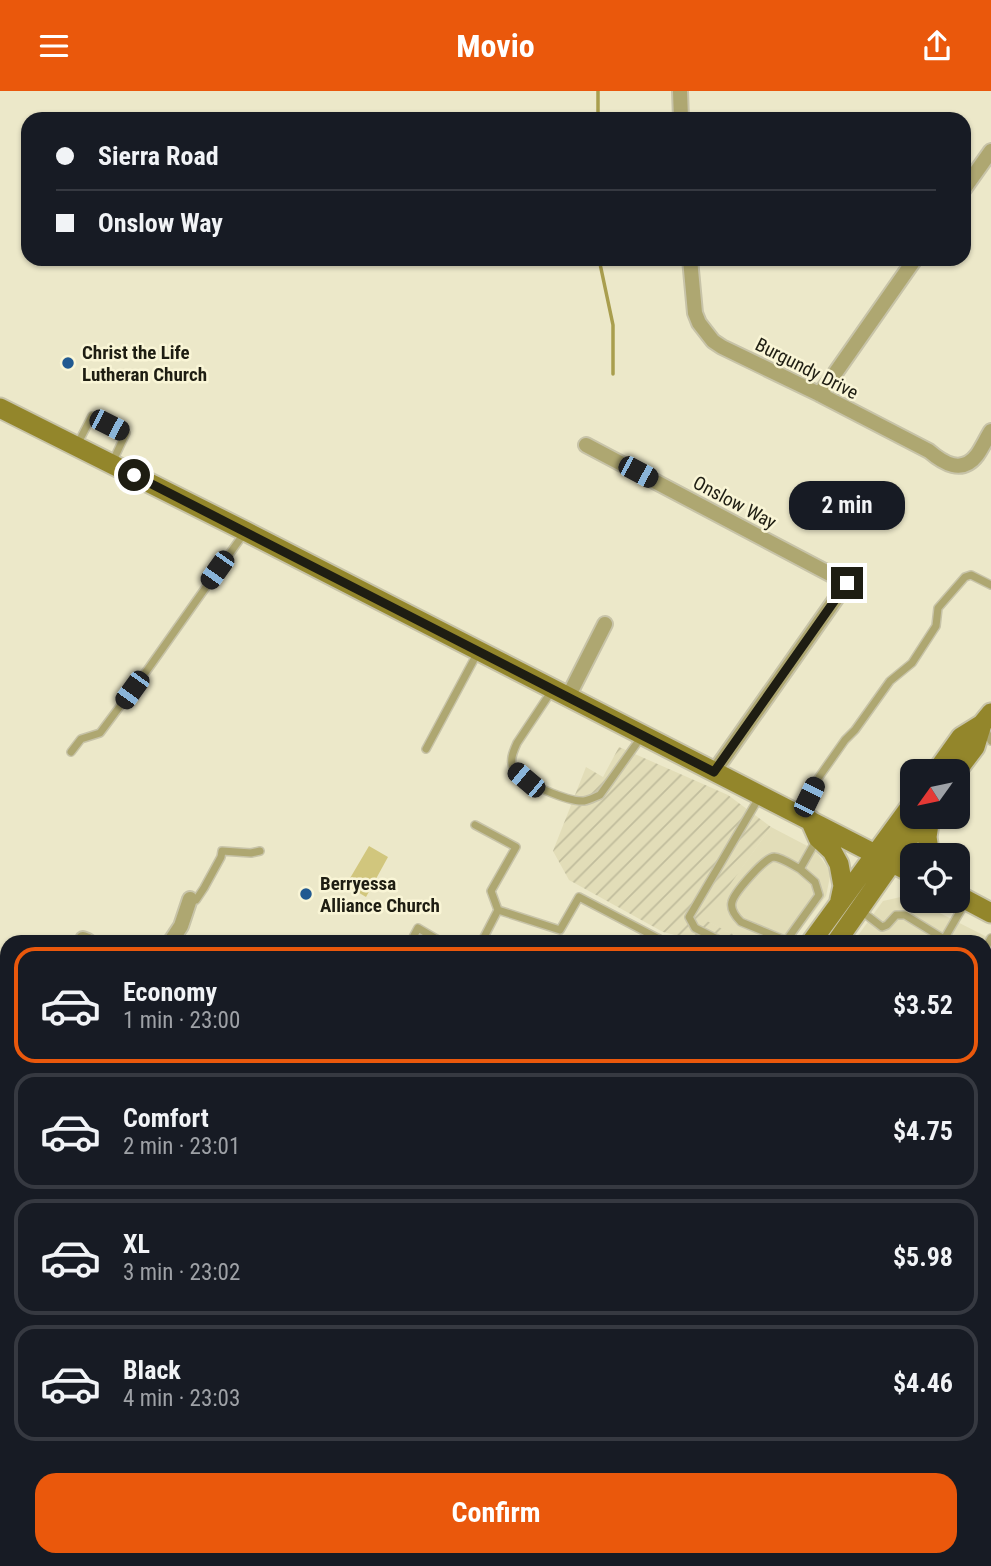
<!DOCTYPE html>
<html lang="en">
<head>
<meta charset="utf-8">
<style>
	body { margin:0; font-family:"Roboto Condensed",sans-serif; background:#242831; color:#f1f3f6; height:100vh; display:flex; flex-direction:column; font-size:26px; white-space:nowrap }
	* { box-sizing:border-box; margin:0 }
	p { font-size:23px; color:#9ea1a6 }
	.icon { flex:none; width:38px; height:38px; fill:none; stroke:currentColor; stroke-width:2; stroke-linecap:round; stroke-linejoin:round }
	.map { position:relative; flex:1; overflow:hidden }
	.details { position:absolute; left:0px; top:844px; width:992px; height:632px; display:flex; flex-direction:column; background:#171b24; border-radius:21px 21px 0 0; box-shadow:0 2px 5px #0004 }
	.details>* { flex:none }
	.hud { position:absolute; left:21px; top:21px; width:950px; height:154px; border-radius:21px; box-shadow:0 2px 5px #0004; display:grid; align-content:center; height:154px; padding:0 35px; background:#171b24 }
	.needle { width:46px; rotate:237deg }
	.fabs { position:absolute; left:900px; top:668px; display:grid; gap:14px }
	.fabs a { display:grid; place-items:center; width:70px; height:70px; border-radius:14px; background:#171b24; box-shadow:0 2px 5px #0004; font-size:35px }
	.end { position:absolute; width:32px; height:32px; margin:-16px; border:9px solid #1e1d12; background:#fff; box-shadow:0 0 0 4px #fff }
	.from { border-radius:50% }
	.bubble { position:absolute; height:49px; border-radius:21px; background:#171b24; box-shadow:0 2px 5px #0004; font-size:23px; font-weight:700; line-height:49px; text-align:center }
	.car { position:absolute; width:21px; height:42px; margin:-21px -10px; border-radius:9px; box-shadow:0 0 5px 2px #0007; background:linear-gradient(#222 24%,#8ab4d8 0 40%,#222 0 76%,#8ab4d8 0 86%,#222 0) }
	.hud b { display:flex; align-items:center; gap:24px; height:66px; font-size:26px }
	.hud b+b { border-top:2px solid #363941 }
	.hud i { width:18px; height:18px; background:#f1f3f6 }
	ul { padding:12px 0 0; list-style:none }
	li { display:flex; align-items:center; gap:21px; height:116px; margin:0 14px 10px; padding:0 21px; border:4px solid #363941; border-radius:21px }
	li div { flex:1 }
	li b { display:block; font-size:26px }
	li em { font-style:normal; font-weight:700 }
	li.active { border-color:#ea580c }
	li>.icon { width:63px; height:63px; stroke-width:1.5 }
	.action { display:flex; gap:14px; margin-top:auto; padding:14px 35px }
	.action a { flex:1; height:80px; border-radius:21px; background:#ea580c; color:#fff; font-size:28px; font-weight:700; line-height:80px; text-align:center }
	header { display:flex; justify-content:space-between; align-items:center; height:91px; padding:0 35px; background:#ea580c; color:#fff; font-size:32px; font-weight:700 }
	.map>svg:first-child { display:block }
</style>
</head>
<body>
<header><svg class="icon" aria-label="menu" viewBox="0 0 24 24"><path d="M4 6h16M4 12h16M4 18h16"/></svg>Movio<svg class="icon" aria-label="share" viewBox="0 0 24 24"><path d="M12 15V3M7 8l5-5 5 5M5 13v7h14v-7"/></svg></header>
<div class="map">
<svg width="991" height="1475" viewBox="0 0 991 1475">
	<defs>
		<pattern id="industrial-furrows" width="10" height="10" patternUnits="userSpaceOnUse" patternTransform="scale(1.75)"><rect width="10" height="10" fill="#e2ddb8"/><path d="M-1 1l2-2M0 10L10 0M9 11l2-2" fill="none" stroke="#c1bd9d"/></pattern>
	</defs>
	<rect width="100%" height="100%" fill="#ece8c9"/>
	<!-- built -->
	<path fill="#e2ddb8" d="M 771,736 L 815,759 L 831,781 L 826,805 L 792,850 L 746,850 L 704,829 Z
		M 905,805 L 912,808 L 912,810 L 916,810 L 991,848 L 991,1153 L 985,1158 L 985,850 L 854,850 L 883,810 Z
		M 985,1227 L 991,1231 L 991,1475 L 411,1475 L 416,1468 L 985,1468 Z"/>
	<!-- industrial -->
	<path fill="url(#industrial-furrows)" d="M 619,656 L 728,704 L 771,736 L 705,829 L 746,850 L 699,850 L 663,841 L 569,789 L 553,760 L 586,676 L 603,686 Z"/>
	<!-- green -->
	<path fill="#d1c67d" d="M 369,755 L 388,766 L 366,806 L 346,794 Z
		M 985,1267 L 991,1270 L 991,1394 L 985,1391 Z"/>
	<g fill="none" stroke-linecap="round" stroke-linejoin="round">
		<!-- stream -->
		<path stroke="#a99e4e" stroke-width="3.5" d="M 598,0 L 598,28
			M 599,168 L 613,234 L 613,283"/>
		<!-- lane casing -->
		<g stroke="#c7c3a8" stroke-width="10">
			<path id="lane" d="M 77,354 L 92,325 L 126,342 L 112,372
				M 551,601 L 517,652 C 513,661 509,670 514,679 C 522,692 569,711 584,710 C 590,709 595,706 600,704 L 642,645
				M 984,636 L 991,650
				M 426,658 L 478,561
				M 71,661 L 81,648 L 100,642 L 148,578 L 245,441
				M 801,723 L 819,686 L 845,649 L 855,639 L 890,590 L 912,572 L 936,535 L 938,517 L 965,486 L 971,484 L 991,494
				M 475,734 L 516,756 L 491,800 L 498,819
				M 191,808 L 196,809 L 204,797 L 221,766 L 222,760 L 251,762 L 260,760
				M 498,819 L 560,839 L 579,806 L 663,850
				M 860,819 L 882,836 L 887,834 L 896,824 L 905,824 L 944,848
				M 411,850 L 418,837 L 440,850
				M 482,850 L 498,819
				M 721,850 L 695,837 L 689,826 L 760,705
				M 786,850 L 819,804 L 815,791 L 800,778
				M 787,850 L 741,831 C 736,826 730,818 732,811 C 734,802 765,766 774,766 C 783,767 792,774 800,778 L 817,748
				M 943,850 L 965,812
				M 985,858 L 991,847
				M 985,966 L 991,969"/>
		</g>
		<!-- street casing -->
		<g stroke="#c7c3a8" stroke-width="18">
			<path id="street" d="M 680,0 L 681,28
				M 964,98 L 991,60
				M 690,168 L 695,222 L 699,232 L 713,250 L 722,256 L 819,303 L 929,360 C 943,372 962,384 977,364 C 982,357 986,348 991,340
				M 819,303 L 829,291 L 915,168
				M 586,354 L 847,492 L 714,681
				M 568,606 L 605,533
				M 83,848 L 88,850
				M 171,850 L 181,835 L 190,808
				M 0,961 L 7,967
				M 0,1123 L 7,1123
				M 0,1279 L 7,1282
				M 184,1475 L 189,1468"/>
		</g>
		<!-- secondary casing -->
		<g stroke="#c7c3a8" stroke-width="23">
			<path id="secondary" d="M 0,317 L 245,440 L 912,782
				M 936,681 L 961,646 L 982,633 L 991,622
				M 956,681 L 975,656 L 982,633
				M 810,729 L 818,747 L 832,760 L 839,773 L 843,795 L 840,809
				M 930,765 L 927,746 L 930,726
				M 957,804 L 991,822
				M 812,850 L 912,713
				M 837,850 L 924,726
				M 383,1475 L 388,1468"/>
		</g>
		<!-- lane -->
		<use href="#lane" stroke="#aea771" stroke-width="7"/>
		<!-- street -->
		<use href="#street" stroke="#aea771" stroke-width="14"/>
		<!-- secondary -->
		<use href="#secondary" stroke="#93862b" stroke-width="19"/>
	</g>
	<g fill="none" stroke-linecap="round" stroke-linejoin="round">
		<!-- route -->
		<path stroke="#1e1d12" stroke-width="9" d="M 134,384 L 714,681 L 847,492"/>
	</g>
	<!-- markers -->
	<g fill="#215991" stroke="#f9f5d6" stroke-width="2.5">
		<circle cx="68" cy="272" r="7"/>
		<circle cx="306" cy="803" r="7"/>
	</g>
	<g text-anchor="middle" stroke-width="5" stroke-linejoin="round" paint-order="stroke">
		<!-- poi labels -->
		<g font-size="19" font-weight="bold" fill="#1e1d12" stroke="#f9f5d6" text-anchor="start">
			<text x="82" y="268">Christ the Life<tspan x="82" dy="22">Lutheran Church</tspan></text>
			<text x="320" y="799">Berryessa<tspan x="320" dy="22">Alliance Church</tspan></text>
		</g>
		<!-- street labels -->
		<g font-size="19" fill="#1e1d12" stroke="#f9f5d6">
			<text transform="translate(807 277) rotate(27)" y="7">Burgundy Drive</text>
			<text transform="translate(735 411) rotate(28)" y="7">Onslow Way</text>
		</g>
	</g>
</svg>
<div class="fabs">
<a><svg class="needle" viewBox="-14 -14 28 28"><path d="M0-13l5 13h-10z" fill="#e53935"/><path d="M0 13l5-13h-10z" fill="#9ea1a6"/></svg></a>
<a><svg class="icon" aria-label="locate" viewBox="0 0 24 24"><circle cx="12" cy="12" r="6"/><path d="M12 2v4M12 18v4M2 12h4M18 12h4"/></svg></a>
</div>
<i class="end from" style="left:134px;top:384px"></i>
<i class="end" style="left:847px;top:492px"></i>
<div class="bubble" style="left:789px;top:390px;width:116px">2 min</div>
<i class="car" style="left:109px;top:334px;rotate:117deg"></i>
<i class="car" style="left:638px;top:381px;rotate:118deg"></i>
<i class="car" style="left:217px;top:479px;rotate:215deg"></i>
<i class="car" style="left:132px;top:599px;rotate:216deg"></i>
<i class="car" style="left:526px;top:689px;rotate:310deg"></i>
<i class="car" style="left:809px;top:706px;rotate:26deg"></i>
<div class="hud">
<b><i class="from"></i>Sierra Road</b>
<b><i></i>Onslow Way</b>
</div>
<section class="details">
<ul>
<li class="active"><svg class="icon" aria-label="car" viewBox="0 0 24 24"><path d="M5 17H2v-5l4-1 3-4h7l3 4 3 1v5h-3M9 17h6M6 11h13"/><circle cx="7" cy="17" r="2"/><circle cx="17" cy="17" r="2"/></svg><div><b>Economy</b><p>1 min · 23:00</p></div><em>$3.52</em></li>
<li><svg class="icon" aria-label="car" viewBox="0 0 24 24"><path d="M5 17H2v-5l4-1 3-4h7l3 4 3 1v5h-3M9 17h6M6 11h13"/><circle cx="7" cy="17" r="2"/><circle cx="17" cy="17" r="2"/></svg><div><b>Comfort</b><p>2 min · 23:01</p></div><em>$4.75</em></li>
<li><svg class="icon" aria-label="car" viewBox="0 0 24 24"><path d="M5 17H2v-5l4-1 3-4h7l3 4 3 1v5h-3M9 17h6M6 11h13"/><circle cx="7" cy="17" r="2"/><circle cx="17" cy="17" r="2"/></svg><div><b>XL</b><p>3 min · 23:02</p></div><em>$5.98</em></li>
<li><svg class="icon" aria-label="car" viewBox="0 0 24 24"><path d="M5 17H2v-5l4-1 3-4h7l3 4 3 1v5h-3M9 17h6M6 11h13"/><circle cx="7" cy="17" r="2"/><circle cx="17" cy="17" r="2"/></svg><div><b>Black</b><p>4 min · 23:03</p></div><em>$4.46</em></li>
</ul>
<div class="action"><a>Confirm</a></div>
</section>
</div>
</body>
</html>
